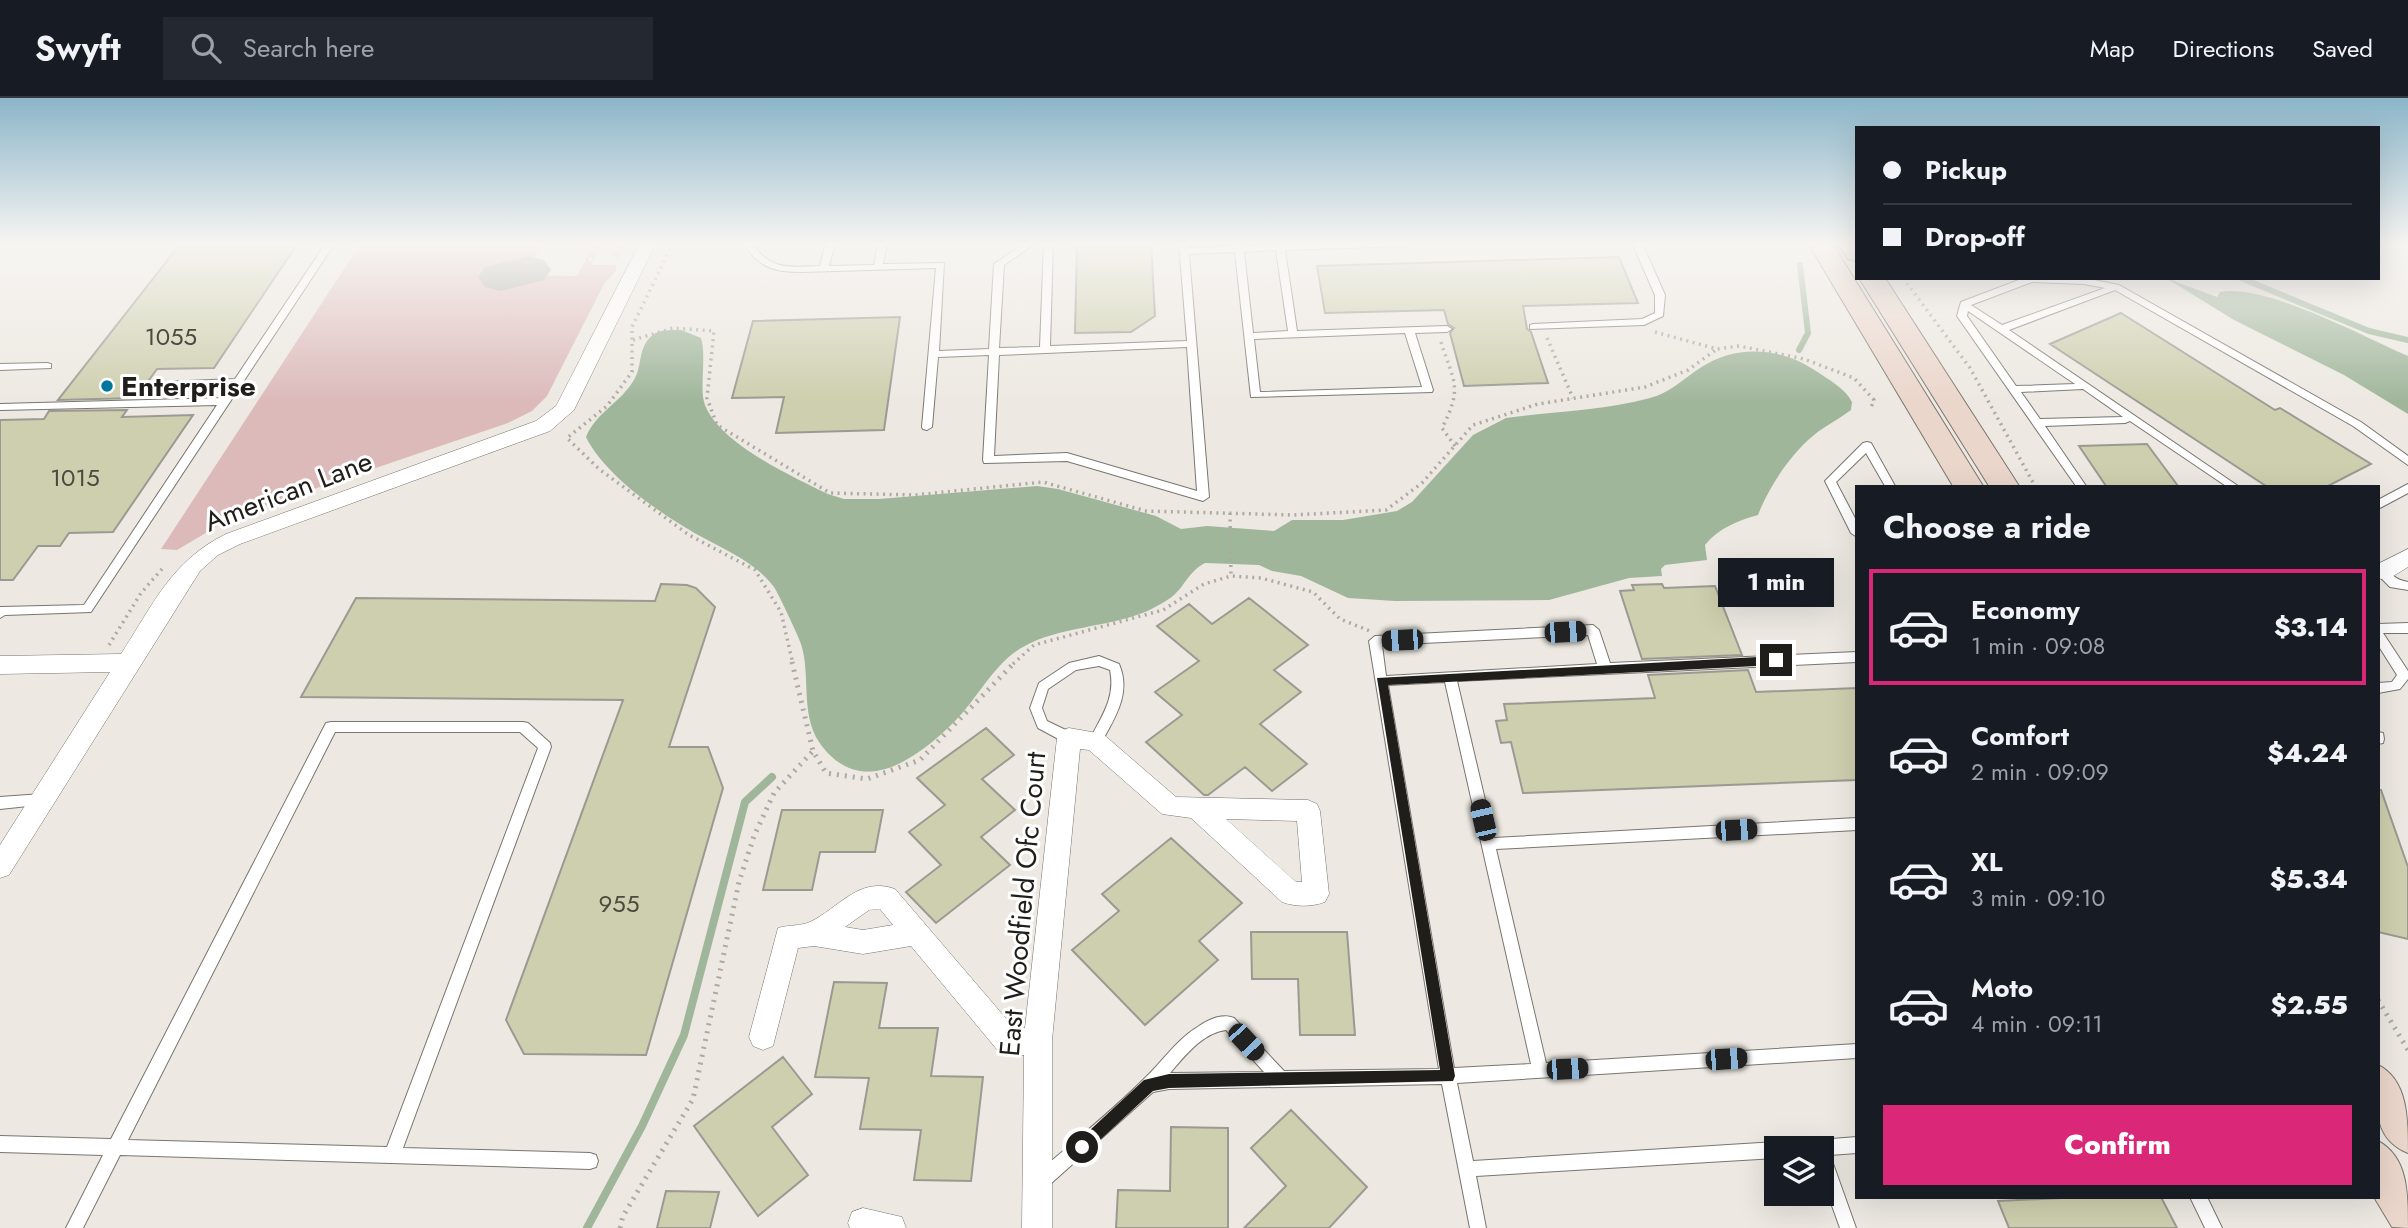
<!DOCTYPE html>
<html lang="en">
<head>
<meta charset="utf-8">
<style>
	body { margin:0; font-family:Jost,sans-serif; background:#242831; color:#f1f3f6; height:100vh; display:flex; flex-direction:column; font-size:26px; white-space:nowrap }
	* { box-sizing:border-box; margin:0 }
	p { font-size:23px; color:#9ea1a6 }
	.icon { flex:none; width:38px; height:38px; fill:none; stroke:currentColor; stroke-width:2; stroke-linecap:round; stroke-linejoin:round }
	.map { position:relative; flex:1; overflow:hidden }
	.details { position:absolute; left:1855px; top:387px; width:525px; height:714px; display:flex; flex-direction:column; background:#171b24; border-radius:0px; box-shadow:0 7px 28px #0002 }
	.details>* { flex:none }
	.guide { position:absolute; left:1855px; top:28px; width:525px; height:154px; border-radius:0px; box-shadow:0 7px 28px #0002; display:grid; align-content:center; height:154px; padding:0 28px; background:#171b24 }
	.controls { position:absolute; left:1764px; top:1038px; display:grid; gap:14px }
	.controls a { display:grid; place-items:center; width:70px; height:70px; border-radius:0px; background:#171b24; box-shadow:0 7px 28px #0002; font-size:35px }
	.end { position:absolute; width:32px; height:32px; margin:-16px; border:9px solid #1f1e1b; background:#fff; box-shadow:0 0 0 4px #fff }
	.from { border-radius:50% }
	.bubble { position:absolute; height:49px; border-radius:0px; background:#171b24; box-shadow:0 7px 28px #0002; font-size:23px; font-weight:800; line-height:49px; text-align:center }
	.car { position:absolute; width:21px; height:42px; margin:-21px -10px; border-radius:9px; box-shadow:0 0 5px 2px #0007; background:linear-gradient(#222 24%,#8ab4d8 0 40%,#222 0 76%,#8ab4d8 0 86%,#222 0) }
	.guide b { display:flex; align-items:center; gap:24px; height:66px; font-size:26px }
	.guide b+b { border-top:2px solid #363941 }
	.guide i { width:18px; height:18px; background:#f1f3f6 }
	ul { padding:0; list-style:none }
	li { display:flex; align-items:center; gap:21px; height:116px; margin:0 14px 10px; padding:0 14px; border:4px solid transparent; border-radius:0px }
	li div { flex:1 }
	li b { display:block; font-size:26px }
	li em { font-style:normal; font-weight:800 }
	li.on { border-color:#db2777 }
	li>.icon { width:63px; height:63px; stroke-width:1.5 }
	h2 { padding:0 28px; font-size:32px; line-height:84px }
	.action { display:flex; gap:14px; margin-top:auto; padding:14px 28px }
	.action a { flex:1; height:80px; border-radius:0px; background:#db2777; color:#fff; font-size:28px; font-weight:800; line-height:80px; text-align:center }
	header { display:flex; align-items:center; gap:42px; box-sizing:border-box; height:98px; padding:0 35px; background:#171b24; border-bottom:2px solid #363941 }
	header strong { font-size:33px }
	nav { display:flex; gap:38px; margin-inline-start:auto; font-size:24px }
	.search { width:490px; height:63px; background:#242831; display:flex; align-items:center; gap:18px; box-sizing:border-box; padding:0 24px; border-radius:0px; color:#9ea1a6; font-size:26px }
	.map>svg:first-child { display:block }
</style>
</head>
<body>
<header>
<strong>Swyft</strong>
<div class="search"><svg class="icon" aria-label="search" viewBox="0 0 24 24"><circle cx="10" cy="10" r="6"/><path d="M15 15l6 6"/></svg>Search here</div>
<nav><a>Map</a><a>Directions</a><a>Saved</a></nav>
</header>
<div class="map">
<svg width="2408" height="1130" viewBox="0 0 2408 1130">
	<rect width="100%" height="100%" fill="#ede9e2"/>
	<!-- green -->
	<path fill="#dcbaba" d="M 361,145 L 629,146 L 618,160 L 612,158 L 615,149 L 601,149 L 595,160 L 587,159 L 592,148 L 542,147 L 529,171 L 502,178 L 504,173 L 495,174 L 490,184 L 498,185 L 501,180 L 528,173 L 526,177 L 577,178 L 585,163 L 593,163 L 592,167 L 616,167 L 616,173 L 604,186 L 547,298 L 532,313 L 508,325 L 261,409 L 221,426 L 177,452 L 161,451 Z"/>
	<!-- water -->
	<path fill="#a0b69b" d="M 2166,180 L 2217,199 L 2220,194 C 2265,185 2364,239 2408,258 L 2408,316 L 2344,277 L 2234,222 Z
		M 681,232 L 701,240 C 706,255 701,283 703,299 C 709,341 793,379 828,396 L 844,401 L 879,401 L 1037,388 L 1058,391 L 1156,418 L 1181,431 L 1207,428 L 1274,433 L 1292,422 L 1343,422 L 1397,413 L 1412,404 L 1473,337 L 1506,320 C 1553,313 1604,313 1650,300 C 1670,295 1683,281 1700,270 C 1735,246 1781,249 1816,273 C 1829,282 1845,290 1852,304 L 1851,312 C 1840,320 1829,326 1819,333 C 1793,352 1769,388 1758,417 C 1737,423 1719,430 1705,447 L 1707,462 L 1665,467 L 1661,471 L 1662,478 L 1629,480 L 1549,502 L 1395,503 L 1348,500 L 1301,478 L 1272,473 L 1259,467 L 1205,465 C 1188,474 1185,488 1173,498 C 1165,504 1154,510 1145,514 C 1106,530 1060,528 1023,549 C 994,565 978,600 955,623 C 916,662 860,703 819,644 C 800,615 811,577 801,546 C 799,539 777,493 774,489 C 755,464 727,453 700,438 C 662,417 605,378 586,339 C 595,316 619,305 632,285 C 644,269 636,249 654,236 C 661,231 672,232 681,232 Z"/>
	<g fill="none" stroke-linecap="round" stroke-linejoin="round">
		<!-- stream-far1 -->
		<path stroke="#a0b69b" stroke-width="6" d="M 2241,180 L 2369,233 L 2408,242
			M 1799,252 L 1808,235 L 1800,167"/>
		<!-- stream -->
		<path stroke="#a0b69b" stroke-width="8" d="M 587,1130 L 642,1028 L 684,937 L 745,704 L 772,679"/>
		<!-- taxiway -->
		<path fill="#a9a6a0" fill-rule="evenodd" d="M 528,158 L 544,162 L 551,172 L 544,182 L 501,193 L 485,189 L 478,179 L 485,169 Z"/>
	</g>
	<!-- building -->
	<path fill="#cdcfae" stroke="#9a9a93" stroke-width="2" d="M 181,145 L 298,145 L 214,270 L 157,271 L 136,300 L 58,302 Z
		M 1077,145 L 1151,145 L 1155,218 L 1131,234 L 1075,235 Z
		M 1619,159 L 1638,205 L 1523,208 L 1527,231 L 1531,234 L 1548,285 L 1464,288 L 1450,235 L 1454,230 L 1448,226 L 1444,212 L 1325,215 L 1317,168 Z
		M 2121,215 L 2275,312 L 2280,310 L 2371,366 L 2328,388 L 2266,388 L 2050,246 Z
		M 900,219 L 884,332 L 776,335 L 784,299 L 732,300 L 753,223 Z
		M 127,312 L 122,319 L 193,317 L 113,434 L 69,435 L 60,448 L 38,448 L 13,482 L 0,482 L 0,322 L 44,321 L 49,313 Z
		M 2147,346 L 2178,388 L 2106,388 L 2079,348 Z
		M 661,486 L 687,487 L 696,490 L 715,509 L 669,649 L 708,649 L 723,690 L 646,957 L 524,956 L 506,922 L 623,602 L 301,599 L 356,500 L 655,503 Z
		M 1662,486 L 1664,490 L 1715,488 L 1742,557 L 1642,561 L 1620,493 L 1634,492 L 1632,487 Z
		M 1249,500 L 1308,547 L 1274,572 L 1301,594 L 1260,626 L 1307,666 L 1272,693 L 1245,669 L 1208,697 L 1204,697 L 1146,644 L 1182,617 L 1155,594 L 1199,563 L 1157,528 L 1189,506 L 1212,526 Z
		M 1748,572 L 1756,594 L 1857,590 L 1857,682 L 1523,695 L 1511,644 L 1501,645 L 1496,623 L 1507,622 L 1504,606 L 1655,600 L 1648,577 Z
		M 986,630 L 1014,657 L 982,681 L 1015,712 L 981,739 L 1010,767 L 936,825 L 906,794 L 941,767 L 909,734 L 945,707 L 917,680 Z
		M 2378,692 L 2381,692 L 2408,769 L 2408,841 L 2378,834 Z
		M 782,712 L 883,712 L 875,754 L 820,754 L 812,792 L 763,792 Z
		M 1171,740 L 1242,805 L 1199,843 L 1218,862 L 1145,927 L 1072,852 L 1119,813 L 1102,796 Z
		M 1251,834 L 1347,834 L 1355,937 L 1300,937 L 1298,881 L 1252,881 Z
		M 834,884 L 887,885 L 879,930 L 938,930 L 931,978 L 983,979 L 971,1083 L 914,1082 L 921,1032 L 860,1031 L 869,980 L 815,979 Z
		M 783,959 L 812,996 L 772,1029 L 808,1077 L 758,1118 L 694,1028 Z
		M 1291,1012 L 1367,1089 L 1329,1130 L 1244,1130 L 1286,1088 L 1251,1050 Z
		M 1171,1029 L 1228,1030 L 1228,1130 L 1116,1130 L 1118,1092 L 1170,1093 Z
		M 666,1093 L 719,1094 L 710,1130 L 657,1130 Z
		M 2082,1099 L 2161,1099 L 2177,1130 L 2009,1130 L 1998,1103 Z"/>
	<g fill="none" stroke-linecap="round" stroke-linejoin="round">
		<!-- lane casing -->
		<g stroke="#79756f" stroke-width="2">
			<path id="lane" d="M 326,145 L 335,145 L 91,514 L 5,517 L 0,520 L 0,509 L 2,509 L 84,507 L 217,307 L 0,312 L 0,306 L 222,300 L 230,288 L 164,290 L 159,287 L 164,284 L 235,281 Z
				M 743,145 L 752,145 C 770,173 790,169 820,168 L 826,145 L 835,145 L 829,168 L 874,167 L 878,145 L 887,145 L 883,166 L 944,165 L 939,253 L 989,251 L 994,166 L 1025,145 L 1036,145 L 1004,167 L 999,250 L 1040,249 L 1044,145 L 1053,145 L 1050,248 L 1187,243 L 1179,145 L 1187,145 L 1188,150 L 1234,148 L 1234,145 L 1242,145 L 1243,148 L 1411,145 L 1407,148 L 1285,152 L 1297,233 L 1447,228 L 1452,231 L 1447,234 L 1415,235 L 1433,292 L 1432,294 L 1251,299 L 1235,154 L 1189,156 L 1209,399 L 1203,403 L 1067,363 L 984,365 L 983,362 L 989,257 L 938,259 L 932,329 L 927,332 L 923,331 L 922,329 L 936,170 L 801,174 C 772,174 759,169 743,145 ZM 1276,152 L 1288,233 L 1253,235 L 1244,154 ZM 1405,235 L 1422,289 L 1260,294 L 1254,241 ZM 1187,249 L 1197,393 L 1067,355 L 994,358 L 999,257 Z
				M 1632,145 L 1642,145 L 1665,197 L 1663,218 L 1644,227 L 1530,231 L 1530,227 L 1533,226 L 1642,221 L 1655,215 L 1655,197 Z
				M 2024,180 L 2084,180 L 2119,187 L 2361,324 L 2408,358 L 2408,367 L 2353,328 L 2115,192 L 2009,232 L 2238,388 L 2226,388 L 2130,323 L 2125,325 L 2045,328 L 2086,388 L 2076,388 L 1957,218 L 1961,204 ZM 2032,184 L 2084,186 L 2105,190 L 2002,227 L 1971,207 ZM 1968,213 L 2075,286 L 2016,288 L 1967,218 ZM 2083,291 L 2123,319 L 2040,321 L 2021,294 Z
				M 47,265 L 51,266 L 51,270 L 0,272 L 0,266 Z
				M 1867,344 L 1871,345 L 1895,388 L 1885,388 L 1866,355 L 1836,384 L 1857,424 L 1857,439 L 1851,435 L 1825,383 L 1863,345 Z
				M 2408,386 L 2408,395 L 2378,411 L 2378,402 Z
				M 2378,466 C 2392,472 2390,481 2408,484 L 2408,492 L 2390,489 L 2378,477 Z
				M 2408,525 L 2408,535 L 2383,535 L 2408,573 L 2408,581 L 2400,591 L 2378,595 L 2378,585 L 2392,584 L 2397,577 L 2378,547 L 2378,526 Z
				M 1593,527 L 1599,532 L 1610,565 L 1857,554 L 1857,564 L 1457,583 L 1494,740 L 1857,720 L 1857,732 L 1496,751 L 1546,965 L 1857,946 L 1857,960 L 1457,985 L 1473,1063 L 1776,1044 L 1782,1046 L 1783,1050 L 1776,1050 L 1776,1060 L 1476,1078 L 1486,1130 L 1470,1130 L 1442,986 L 1169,991 L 1153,994 L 1047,1089 L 1041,1091 L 1035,1089 L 1033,1083 L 1035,1077 C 1072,1045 1110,1015 1145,980 C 1163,963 1177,941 1199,928 C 1209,921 1223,915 1234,920 L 1284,973 L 1439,971 L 1369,543 L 1375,538 ZM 1588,537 L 1597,566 L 1386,578 L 1382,547 ZM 1445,584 L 1531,966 L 1454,970 L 1388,587 ZM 1226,932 L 1264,974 L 1170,975 C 1185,958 1202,935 1226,932 Z
				M 1099,558 L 1119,566 C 1132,596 1114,621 1100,647 L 1090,647 L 1089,643 C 1101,619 1116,600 1110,572 L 1099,568 L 1076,572 L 1048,591 L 1042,610 L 1047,623 L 1074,636 L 1075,640 L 1074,644 L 1064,644 L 1038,630 L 1030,610 L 1039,585 L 1069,565 Z
				M 331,624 L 523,624 L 528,625 L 550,645 L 551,649 L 403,1050 L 590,1055 L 596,1057 L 598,1063 L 596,1069 L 590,1071 L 120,1057 L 83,1130 L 66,1130 L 103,1057 L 0,1054 L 0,1038 L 111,1041 L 326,625 ZM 335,634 L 520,634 L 538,650 L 387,1049 L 128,1042 Z
				M 2378,634 L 2383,635 L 2384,641 L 2383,645 L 2378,646 Z
				M 42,696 L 47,698 L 49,702 L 47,706 L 0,711 L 0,699 Z
				M 1857,1039 L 1857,1055 L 1830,1057 L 1856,1130 L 1840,1130 L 1822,1080 L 1822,1050 L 1811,1050 L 1813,1044 L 1819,1042 Z
				M 2190,1099 L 2207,1099 L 2222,1130 L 2205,1130 Z"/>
		</g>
		<!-- street casing -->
		<g stroke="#79756f" stroke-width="1">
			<path id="street" d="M 640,145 L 656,145 L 574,312 L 550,333 L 240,446 L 218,457 L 200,473 L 9,777 L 0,780 L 0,747 L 110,574 L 0,576 L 0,558 L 121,556 C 153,507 171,463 226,436 L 536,323 L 556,308 Z
				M 2408,451 L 2408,469 L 2390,480 L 2378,481 L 2378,466 Z
				M 1069,630 L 1103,636 L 1176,699 L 1308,702 L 1317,706 L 1320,713 L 1329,796 L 1325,804 C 1311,809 1296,809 1282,804 L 1191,720 L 1162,716 L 1089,652 L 1080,651 L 1052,942 L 1052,1130 L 1022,1130 L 1024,957 L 1009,958 L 999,954 L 911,848 L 863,856 L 814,848 L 798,850 L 773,948 L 763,952 L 753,948 L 749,939 L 778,830 C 788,827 801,828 810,824 C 839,810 859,778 895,791 L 1015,931 L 1025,930 L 1057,640 L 1061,633 ZM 1226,721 L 1297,723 L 1302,784 L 1296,784 ZM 880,811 L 893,827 L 863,832 L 845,829 L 869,812 Z
				M 863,1110 L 902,1119 L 906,1130 L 850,1130 L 848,1125 L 852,1114 Z"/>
		</g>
		<!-- secondary casing -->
		<g stroke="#79756f" stroke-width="2">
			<path id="secondary" d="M 1808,145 L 1832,145 L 1983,388 L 1953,388 Z
				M 1837,145 L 1857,145 L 1857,163 L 1848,161 Z
				M 1859,180 L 1885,180 L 2019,388 L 1989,388 Z
				M 2378,967 C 2408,982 2408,1021 2408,1055 C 2369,1039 2378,1002 2378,967 Z
				M 2378,1043 C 2408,1059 2408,1095 2408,1130 L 2392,1129 L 2374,1099 L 2378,1099 Z"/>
		</g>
		<!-- path-far1 -->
		<path stroke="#adaaa4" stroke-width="3.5" stroke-dasharray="2 4.5" stroke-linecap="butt" d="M 673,145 L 632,229 L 632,274 L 607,308 L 567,340 L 599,371 L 689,437 L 755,472 L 781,514 L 793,566
			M 2397,145 L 2408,146
			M 586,161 L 594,161
			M 1903,180 L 1970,270 L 2035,388
			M 1655,234 L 1717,251 L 1739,248 L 1804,261 L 1854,280 L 1874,302 L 1870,312
			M 1547,240 L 1573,300
			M 633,242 L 673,230 L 714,233 L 707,300 L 717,327 L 830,395 L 915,397 L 1043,384 L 1146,413 L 1293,417 L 1386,412 L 1422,385 L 1473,327 L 1538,306 L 1645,289 L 1688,272 L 1717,251
			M 1441,244 C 1454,285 1463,289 1442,330 L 1455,348
			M 1230,415 L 1231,478
			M 109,547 L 141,495 L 162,471
			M 1013,566 L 1034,547 L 1163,512 L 1204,486 L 1231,478 L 1261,480 L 1313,494 L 1340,521 L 1370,533"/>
		<!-- path -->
		<path stroke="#adaaa4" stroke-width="5" stroke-dasharray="2 6" stroke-linecap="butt" d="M 792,564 L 813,653 L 826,675 L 867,681 L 920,662 L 1015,564
			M 2378,902 L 2408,952
			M 620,1130 L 623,1118 L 693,1001 L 739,784 L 754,738 L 774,695 L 813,653"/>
		<!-- lane -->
		<use href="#lane" fill="#fff" fill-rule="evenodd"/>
		<!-- street -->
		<use href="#street" fill="#fff" fill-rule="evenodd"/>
		<!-- secondary -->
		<use href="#secondary" fill="#ebd6cb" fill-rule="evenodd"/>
	</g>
	<!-- sky -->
	<linearGradient id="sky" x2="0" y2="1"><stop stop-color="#8bb5c9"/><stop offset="0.48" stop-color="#f7f5f2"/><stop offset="1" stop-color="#f7f5f2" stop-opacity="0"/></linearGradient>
	<rect width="2408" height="303" fill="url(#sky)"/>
	<!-- route -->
	<path fill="#1f1e1b" d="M 1776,558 L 1781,562 L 1776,567 L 1388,587 L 1455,978 L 1453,983 L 1169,990 L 1153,993 L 1087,1054 L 1077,1054 L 1077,1044 L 1144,982 L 1169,976 L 1440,972 L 1377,580 Z"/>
	<!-- markers -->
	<circle fill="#00759e" stroke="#fff" stroke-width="2.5" cx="107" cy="288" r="7"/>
	<g text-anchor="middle" stroke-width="6" stroke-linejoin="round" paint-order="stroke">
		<!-- number labels -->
		<g font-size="24" fill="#4a4a40">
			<text x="171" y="247">1055</text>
			<text x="75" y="388">1015</text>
			<text x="619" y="814">955</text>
		</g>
		<!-- poi labels -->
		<g font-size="28" font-weight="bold" fill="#1f1e1b" stroke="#fff" text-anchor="start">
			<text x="121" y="298">Enterprise</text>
		</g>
		<!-- street labels -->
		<g font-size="28" fill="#1f1e1b" stroke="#fff">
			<text transform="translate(288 393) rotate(-21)" y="10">American Lane</text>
			<text transform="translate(1022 806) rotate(-85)" y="10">East Woodfield Ofc Court</text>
		</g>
	</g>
</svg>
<div class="controls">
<a><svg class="icon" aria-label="layers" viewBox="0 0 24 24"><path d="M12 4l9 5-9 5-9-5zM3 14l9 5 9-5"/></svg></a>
</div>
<i class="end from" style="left:1082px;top:1049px"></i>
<i class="end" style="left:1776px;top:562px"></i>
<div class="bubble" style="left:1718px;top:460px;width:116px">1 min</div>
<i class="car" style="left:1565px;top:534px;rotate:87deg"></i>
<i class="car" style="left:1402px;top:542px;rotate:267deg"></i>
<i class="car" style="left:1483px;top:722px;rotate:347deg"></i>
<i class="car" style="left:1736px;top:732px;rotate:87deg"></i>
<i class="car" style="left:1246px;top:944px;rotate:137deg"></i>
<i class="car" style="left:1726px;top:961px;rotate:86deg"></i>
<i class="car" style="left:1567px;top:971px;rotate:87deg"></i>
<div class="guide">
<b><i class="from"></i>Pickup</b>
<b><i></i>Drop-off</b>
</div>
<section class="details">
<h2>Choose a ride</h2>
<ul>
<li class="on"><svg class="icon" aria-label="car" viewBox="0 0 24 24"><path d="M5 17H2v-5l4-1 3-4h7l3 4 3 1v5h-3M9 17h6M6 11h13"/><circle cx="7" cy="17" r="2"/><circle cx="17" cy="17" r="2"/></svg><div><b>Economy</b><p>1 min · 09:08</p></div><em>$3.14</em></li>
<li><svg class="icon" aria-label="car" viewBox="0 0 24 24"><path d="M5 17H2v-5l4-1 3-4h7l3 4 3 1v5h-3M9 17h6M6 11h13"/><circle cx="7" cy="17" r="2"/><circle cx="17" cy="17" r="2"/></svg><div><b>Comfort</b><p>2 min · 09:09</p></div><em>$4.24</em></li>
<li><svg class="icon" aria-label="car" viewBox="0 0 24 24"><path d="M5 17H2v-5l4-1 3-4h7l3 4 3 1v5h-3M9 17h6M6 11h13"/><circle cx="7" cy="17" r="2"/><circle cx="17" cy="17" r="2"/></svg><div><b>XL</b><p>3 min · 09:10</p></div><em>$5.34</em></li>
<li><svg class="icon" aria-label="car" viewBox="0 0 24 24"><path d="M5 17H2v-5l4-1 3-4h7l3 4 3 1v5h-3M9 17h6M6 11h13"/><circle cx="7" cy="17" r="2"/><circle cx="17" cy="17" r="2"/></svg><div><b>Moto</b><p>4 min · 09:11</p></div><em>$2.55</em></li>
</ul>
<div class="action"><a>Confirm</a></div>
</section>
</div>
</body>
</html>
